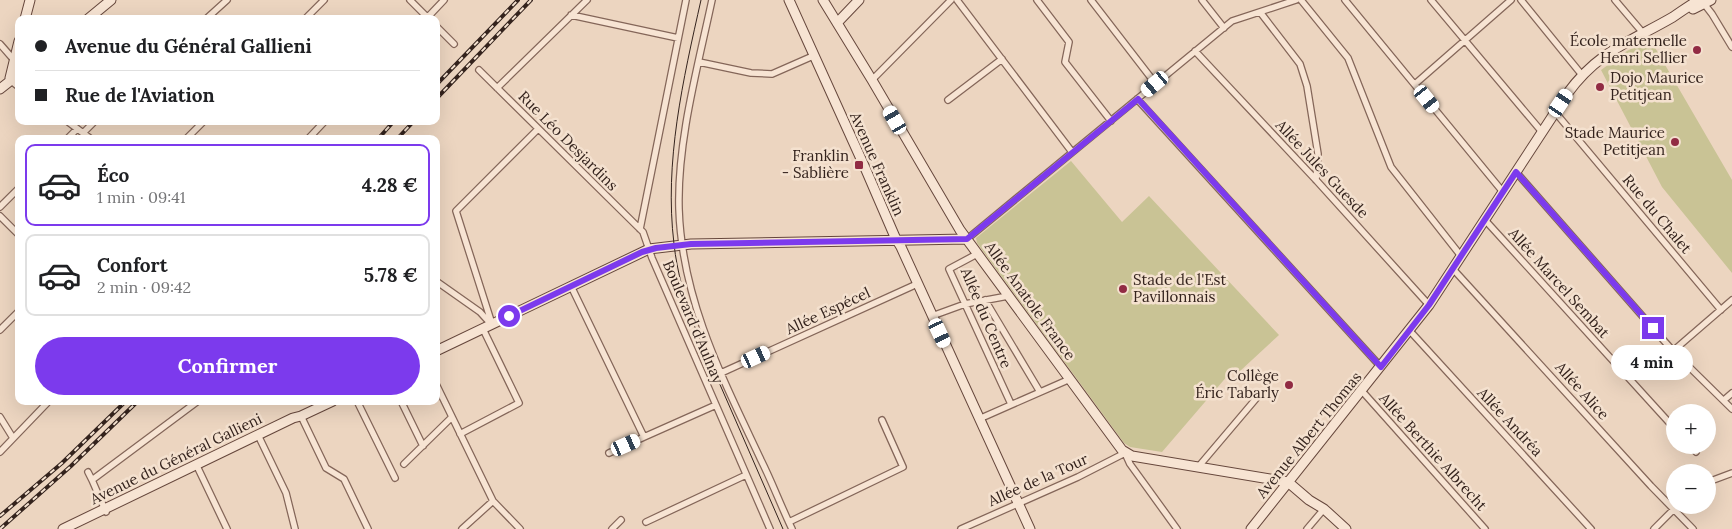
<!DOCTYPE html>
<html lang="fr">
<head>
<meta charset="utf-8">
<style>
	body { margin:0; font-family:Lora,serif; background:#f2f2f2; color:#202124; height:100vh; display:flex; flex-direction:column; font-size:19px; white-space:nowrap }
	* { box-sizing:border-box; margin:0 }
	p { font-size:16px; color:#757577 }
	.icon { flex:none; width:28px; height:28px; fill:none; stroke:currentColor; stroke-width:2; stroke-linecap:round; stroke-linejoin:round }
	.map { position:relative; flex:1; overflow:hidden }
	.drawer { position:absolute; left:15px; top:135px; width:425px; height:270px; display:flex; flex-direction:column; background:#fff; border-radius:10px; box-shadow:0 5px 20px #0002 }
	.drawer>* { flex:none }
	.top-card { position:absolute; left:15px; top:15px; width:425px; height:110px; border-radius:10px; box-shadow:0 5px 20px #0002; display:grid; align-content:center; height:110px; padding:0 20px; background:#fff }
	.tools { position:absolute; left:1666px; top:404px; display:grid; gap:10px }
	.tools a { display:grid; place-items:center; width:50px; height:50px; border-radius:50%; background:#fff; box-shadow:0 5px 20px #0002; font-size:25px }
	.end { position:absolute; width:22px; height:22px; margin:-11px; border:6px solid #7c3aed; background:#fff; box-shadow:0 0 0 2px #fff }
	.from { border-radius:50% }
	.bubble { position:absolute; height:35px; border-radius:18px; background:#fff; box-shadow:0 5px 20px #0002; font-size:16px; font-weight:700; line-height:35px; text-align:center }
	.car { position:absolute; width:15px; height:30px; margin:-15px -8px; border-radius:6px; box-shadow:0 0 4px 1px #0007; background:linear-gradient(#fff 24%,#345 0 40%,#fff 0 76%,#345 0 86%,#fff 0) }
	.top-card b { display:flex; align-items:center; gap:18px; height:48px; font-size:19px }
	.top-card b+b { border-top:1px solid #e0e0e0 }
	.top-card i { width:12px; height:12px; background:#202124 }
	ul { padding:9px 0 0; list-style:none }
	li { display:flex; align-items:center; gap:15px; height:82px; margin:0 10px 8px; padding:0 10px; border:2px solid #e0e0e0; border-radius:10px }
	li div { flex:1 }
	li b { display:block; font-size:19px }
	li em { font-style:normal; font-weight:700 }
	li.selected { border-color:#7c3aed }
	li>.icon { width:45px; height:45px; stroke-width:1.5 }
	.button { display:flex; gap:10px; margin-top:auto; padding:10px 20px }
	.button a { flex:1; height:58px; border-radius:30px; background:#7c3aed; color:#fff; font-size:20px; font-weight:700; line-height:58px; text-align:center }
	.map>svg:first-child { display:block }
</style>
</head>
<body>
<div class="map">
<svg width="1732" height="529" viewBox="0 0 1732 529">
	<rect width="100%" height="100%" fill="#ecd5c0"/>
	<!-- green -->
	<path fill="#c9c395" d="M 1650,39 L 1732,180 L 1732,273 L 1662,187 L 1601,70 L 1627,51 Z
		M 1071,161 L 1122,222 L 1149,196 L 1279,335 L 1239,372 L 1235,367 L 1162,452 L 1130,447 L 1124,443 L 977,243 L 976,238 Z"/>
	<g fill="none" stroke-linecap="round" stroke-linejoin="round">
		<!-- street casing -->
		<g stroke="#846659" stroke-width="8">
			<path id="street" d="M 410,0 L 429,19
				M 712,0 C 698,66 677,142 679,209 C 682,301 723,379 761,460 C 772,482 781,506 792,529
				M 957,0 L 1072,152
				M 1037,0 L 1069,42 L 1065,62 L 1111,121
				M 1091,0 L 1155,83
				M 1202,0 L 1224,28
				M 1301,0 L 1348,58 L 1391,167 L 1461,256
				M 1345,0 L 1503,192
				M 1431,0 L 1542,132
				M 1521,0 L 1582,75
				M 1615,0 L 1643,33
				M 1702,1 L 1712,14 L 1732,47
				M 1260,12 L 1300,64 L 1307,86 L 1318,154 L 1316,180
				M 571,15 L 678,38
				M 206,19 L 227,0
				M 305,19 L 324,0
				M 426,19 L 444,0
				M 436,26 L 454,44
				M 0,44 L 14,60
				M 1195,51 L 1316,180 L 1429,305
				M 699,62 L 751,73 L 772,74 L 813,56
				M 479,70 L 643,232 L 652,258 L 770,529
				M 10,80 L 19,87
				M 872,80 L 951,0
				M 1415,84 L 1511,0
				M 497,88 L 587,0
				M 1137,99 L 1381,367
				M 948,100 L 1002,59
				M 1555,112 L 1721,310
				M 67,121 L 91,139
				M 83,133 L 95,121
				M 67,139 L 77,129
				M 186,139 L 204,121
				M 308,139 L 325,121
				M 1516,172 L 1673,351 L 1732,409
				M 0,207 L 19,188
				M 0,216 L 19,235
				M 1485,220 L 1675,429
				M 640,229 L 686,0
				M 967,239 L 1232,21 L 1296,0
				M 977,254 L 949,269 L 1011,404
				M 1453,269 L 1651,486 L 1693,529
				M 436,281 L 480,312 L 490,323
				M 571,286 L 644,437 L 716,405
				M 985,300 L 1040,392
				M 932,316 L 965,304 L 1008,296
				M 492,324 L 456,211 L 538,129
				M 0,330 L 19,311
				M 1410,331 L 1591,529
				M 1673,351 L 1732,300
				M 721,373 L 917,284
				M 436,384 L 493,501 L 520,529
				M 1362,391 L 1485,529
				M 1724,400 L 1732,393
				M 357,401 L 395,478
				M 401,401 L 423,446
				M 301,416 L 326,468 L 344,479 L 368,529
				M 0,417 L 13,438
				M 979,419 L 1070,379
				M 460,434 L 519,403 L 483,329
				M 258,435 L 286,493 L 295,529
				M 1690,445 L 1696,452
				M 0,452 L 49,401
				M 609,453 L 644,437
				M 196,464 L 227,529
				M 404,464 L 452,417
				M 1199,466 L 1260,394
				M 88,472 L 92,480
				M 1708,482 L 1732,473
				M 106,512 L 92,480 L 198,401
				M 646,522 L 746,475
				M 789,522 L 903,467 L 882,420
				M 462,529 L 493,501
				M 612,529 L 621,520
				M 961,529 L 1078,477 L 1125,453 L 1130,464 L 1177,529
				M 1307,529 L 1324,509
				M 1654,529 L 1678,505"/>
		</g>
		<!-- secondary casing -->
		<g stroke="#66473c" stroke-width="11">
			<path id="secondary" d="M 789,0 L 866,170 L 895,237 L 901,247 L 1030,529
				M 823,0 L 872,80 L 960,230 L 1122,450 L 1132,456 L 1288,482 L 1309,500 L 1324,509 L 1346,529
				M 1693,9 L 1711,0
				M 25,19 L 30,0
				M 88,19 L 111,0
				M 837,23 L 859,0
				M 10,80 L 10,78 L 19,41
				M 0,89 L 19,74
				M 436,351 L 649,249 L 691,244 L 967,239
				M 63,529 L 293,418 L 301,416 L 333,401
				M 1251,529 L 1429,305 L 1567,94 C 1598,51 1630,42 1673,17 C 1682,11 1690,5 1699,0"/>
		</g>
		<!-- street -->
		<use href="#street" stroke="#f7e4d3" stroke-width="5.5"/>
		<!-- secondary -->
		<use href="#secondary" stroke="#f7e4d3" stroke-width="9"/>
		<!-- tram -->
		<path stroke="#34231d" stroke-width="1" d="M 701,0 C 683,80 664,162 674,244 C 677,272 685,299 694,325 L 783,529"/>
		<!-- rail casing -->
		<g stroke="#34231d" stroke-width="4">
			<path id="rail" d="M 436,85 L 518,0
				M 436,99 L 531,0
				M 378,139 L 394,121
				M 397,139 L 414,121
				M 0,516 L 62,463 L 126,401
				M 0,529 L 71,466 L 138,401"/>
		</g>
		<!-- rail -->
		<use href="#rail" stroke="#f4e1cf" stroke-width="2" stroke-dasharray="5.5" stroke-linecap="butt"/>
	</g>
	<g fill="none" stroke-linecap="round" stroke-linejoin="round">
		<!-- route -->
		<path stroke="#7c3aed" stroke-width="6" d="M 509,316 L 642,252 L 656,248 L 691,244 L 967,239 L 1138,99 L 1381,367 L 1429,305 L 1516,172 L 1653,328"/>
	</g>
	<!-- markers -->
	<g fill="#912b43" stroke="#f4e1cf" stroke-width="2">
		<circle cx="1697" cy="50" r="5"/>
		<circle cx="1600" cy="87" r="5"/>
		<circle cx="1675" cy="142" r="5"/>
		<rect x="854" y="160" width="10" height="10" rx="2.5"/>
		<circle cx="1123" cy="289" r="5"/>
		<circle cx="1289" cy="385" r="5"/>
	</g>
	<g text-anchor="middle" stroke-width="5" stroke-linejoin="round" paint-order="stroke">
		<!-- poi labels -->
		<g font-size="15" fill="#34231d" stroke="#f4e1cf" text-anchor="end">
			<text x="1687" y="46">École maternelle<tspan x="1687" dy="17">Henri Sellier</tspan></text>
			<text x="1610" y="83" text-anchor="start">Dojo Maurice<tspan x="1610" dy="17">Petitjean</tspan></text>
			<text x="1665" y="138">Stade Maurice<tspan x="1665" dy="17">Petitjean</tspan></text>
			<text x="849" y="161">Franklin<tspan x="849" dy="17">- Sablière</tspan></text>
			<text x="1133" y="285" text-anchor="start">Stade de l'Est<tspan x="1133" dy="17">Pavillonnais</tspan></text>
			<text x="1279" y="381">Collège<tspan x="1279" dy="17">Éric Tabarly</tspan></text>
		</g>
		<!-- street labels -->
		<g font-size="15" fill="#34231d" stroke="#f4e1cf">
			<text transform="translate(568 141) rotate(45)" y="5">Rue Léo Desjardins</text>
			<text transform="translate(877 164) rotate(66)" y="5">Avenue Franklin</text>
			<text transform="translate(1322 169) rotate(47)" y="5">Allée Jules Guesde</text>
			<text transform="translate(1657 214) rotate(50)" y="5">Rue du Chalet</text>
			<text transform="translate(1559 283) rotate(48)" y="5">Allée Marcel Sembat</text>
			<text transform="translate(1030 301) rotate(54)" y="5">Allée Anatole France</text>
			<text transform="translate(828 311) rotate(-25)" y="5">Allée Espécel</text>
			<text transform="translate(986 318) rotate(67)" y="5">Allée du Centre</text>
			<text transform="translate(693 322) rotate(67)" y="5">Boulevard d'Aulnay</text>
			<text transform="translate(1582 391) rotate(48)" y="5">Allée Alice</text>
			<text transform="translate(1510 422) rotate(47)" y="5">Allée Andréa</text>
			<text transform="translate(1309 435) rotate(-51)" y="5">Avenue Albert Thomas</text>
			<text transform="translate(1433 452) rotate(48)" y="5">Allée Berthie Albrecht</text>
			<text transform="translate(176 459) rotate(-26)" y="5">Avenue du Général Gallieni</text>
			<text transform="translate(1038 480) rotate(-24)" y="5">Allée de la Tour</text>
		</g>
	</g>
</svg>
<div class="tools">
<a>+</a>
<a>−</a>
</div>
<i class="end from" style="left:509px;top:316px"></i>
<i class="end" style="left:1653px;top:328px"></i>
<div class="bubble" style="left:1611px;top:345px;width:82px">4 min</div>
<i class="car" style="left:1155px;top:84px;rotate:230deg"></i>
<i class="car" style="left:1427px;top:99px;rotate:141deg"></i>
<i class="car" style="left:1561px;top:103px;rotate:34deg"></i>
<i class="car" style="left:895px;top:120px;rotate:330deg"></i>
<i class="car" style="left:940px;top:333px;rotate:155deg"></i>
<i class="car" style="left:756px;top:357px;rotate:65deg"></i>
<i class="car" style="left:626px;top:445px;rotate:66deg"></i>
<div class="top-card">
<b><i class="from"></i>Avenue du Général Gallieni</b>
<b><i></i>Rue de l'Aviation</b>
</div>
<section class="drawer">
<ul>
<li class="selected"><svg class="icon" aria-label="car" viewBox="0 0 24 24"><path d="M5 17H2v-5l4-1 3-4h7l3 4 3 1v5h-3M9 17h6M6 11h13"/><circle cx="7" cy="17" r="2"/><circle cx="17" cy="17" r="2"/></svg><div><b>Éco</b><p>1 min · 09:41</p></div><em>4.28 €</em></li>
<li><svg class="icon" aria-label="car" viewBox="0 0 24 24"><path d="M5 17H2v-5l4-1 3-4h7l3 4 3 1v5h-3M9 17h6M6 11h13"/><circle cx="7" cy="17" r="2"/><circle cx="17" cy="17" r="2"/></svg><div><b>Confort</b><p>2 min · 09:42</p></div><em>5.78 €</em></li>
</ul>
<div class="button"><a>Confirmer</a></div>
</section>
</div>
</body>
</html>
